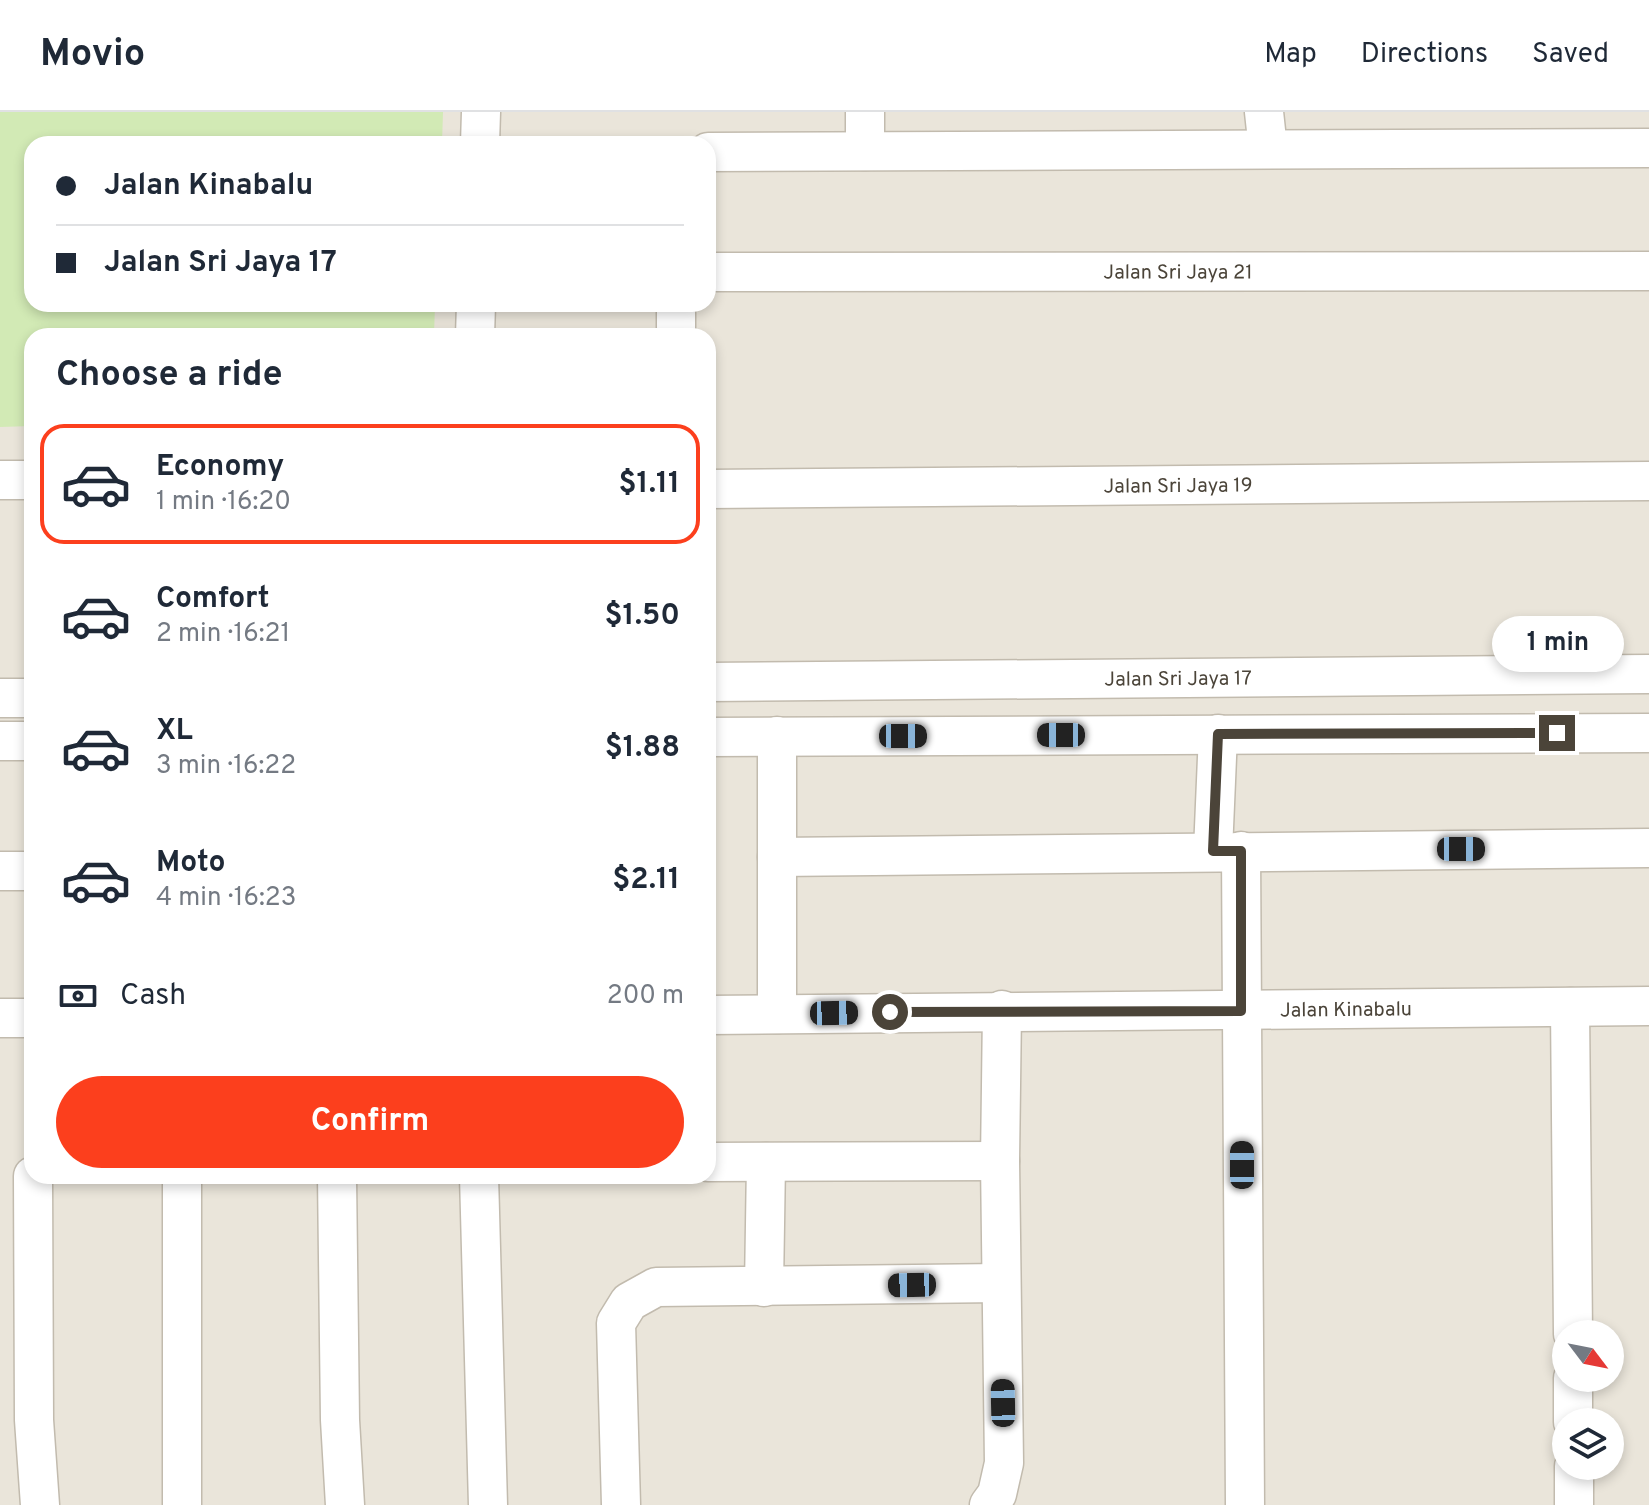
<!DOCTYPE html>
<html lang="en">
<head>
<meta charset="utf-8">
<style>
	body { margin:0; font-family:Overpass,sans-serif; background:#f2f2f3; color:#1f2937; height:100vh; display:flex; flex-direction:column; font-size:30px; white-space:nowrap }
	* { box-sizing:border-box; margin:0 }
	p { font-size:26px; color:#747a83 }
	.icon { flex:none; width:44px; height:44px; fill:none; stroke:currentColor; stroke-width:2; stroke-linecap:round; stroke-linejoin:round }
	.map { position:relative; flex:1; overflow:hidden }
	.panel { position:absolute; left:24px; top:216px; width:692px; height:856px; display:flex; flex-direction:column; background:#fff; border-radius:24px; box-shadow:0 4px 12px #0003 }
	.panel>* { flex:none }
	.banner { position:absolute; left:24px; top:24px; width:692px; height:176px; border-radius:24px; box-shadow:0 4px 12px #0003; display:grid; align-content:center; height:176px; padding:0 32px; background:#fff }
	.needle { width:52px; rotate:122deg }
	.buttons { position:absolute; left:1552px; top:1208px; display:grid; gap:16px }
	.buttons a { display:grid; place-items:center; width:72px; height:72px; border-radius:50%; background:#fff; box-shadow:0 4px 12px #0003; font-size:40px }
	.end { position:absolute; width:36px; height:36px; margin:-18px; border:10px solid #4b4439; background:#fff; box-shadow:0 0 0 4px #fff }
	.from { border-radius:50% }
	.bubble { position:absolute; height:56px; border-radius:28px; background:#fff; box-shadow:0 4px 12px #0003; font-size:26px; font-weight:700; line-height:56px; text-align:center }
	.car { position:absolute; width:24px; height:48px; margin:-24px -12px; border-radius:10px; box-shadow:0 0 6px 2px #0007; background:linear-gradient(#222 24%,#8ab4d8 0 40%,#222 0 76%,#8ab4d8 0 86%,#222 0) }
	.banner b { display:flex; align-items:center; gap:28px; height:76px; font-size:30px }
	.banner b+b { border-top:2px solid #e0e1e3 }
	.banner i { width:20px; height:20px; background:#1f2937 }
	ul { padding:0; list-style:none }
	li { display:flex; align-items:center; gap:24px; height:120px; margin:0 16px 12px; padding:0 16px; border:4px solid transparent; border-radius:24px }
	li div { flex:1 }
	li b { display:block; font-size:30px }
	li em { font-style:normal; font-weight:700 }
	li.active { border-color:#fc3f1d }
	li>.icon { width:72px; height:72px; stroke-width:1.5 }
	h2 { padding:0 32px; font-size:36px; line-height:96px }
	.pay { display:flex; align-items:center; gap:20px; height:88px; padding:0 32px; font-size:30px }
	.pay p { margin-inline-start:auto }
	.primary-button { display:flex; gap:16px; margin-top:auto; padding:16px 32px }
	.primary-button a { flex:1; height:92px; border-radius:48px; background:#fc3f1d; color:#fff; font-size:32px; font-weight:700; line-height:92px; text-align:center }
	header { display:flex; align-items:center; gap:48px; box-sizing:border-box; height:112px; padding:0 40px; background:#fff; border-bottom:2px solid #e0e1e3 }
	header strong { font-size:38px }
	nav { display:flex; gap:44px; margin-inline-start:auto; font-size:28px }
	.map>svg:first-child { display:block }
</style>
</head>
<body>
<header>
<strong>Movio</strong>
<nav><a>Map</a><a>Directions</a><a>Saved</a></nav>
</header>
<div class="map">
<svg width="1649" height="1393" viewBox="0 0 1649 1393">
	<rect width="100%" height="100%" fill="#f6f3ec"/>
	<!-- residential -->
	<path fill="#eae5da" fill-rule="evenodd" d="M 0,0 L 1649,0 L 1649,1393 L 0,1393 ZM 32,32 L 708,32 L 708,192 L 32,192 ZM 32,224 L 708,224 L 708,1064 L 32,1064 ZM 1566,1222 L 1610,1222 L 1610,1266 L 1566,1266 ZM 1566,1310 L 1610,1310 L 1610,1354 L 1566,1354 Z"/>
	<!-- green -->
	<path fill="#d2eab5" d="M 0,0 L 443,0 L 442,32 L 32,32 L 32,192 L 435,192 L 434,224 L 32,224 L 32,314 L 0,315 Z"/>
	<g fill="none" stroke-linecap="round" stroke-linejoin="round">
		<!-- minor casing -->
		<g stroke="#c2bbae" stroke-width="41">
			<g id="minor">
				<path d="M 1264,0 L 1268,37"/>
				<path d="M 480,32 L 481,0"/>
				<path d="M 865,39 L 865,0"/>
				<path d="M 708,40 L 1649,36"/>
				<path id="s1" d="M 708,160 L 1649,159"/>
				<path d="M 475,224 L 476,192"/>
				<path d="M 676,224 L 676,192"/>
				<path d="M 0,368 L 32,368"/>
				<path id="s2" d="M 708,377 L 1649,369"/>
				<path id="s3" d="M 708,570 L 1649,562"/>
				<path d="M 0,586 L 32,586"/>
				<path d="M 777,624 L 777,902"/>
				<path d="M 708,625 L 1649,621"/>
				<path d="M 0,629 L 32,629"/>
				<path d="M 1213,739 L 1218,622"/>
				<path d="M 1241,739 L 1245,1393"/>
				<path d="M 777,745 L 1649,736"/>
				<path d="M 0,759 L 32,759"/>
				<path d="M 1570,895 L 1573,1222"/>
				<path id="s4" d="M 708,903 L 1649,894"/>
				<path d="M 0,906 L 32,906"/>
				<path d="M 708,1050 L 1000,1049"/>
				<path d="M 33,1064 L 34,1308 L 40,1393"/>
				<path d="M 182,1064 L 182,1393"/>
				<path d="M 337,1064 L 340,1308 L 345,1393"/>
				<path d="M 479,1064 L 488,1393"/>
				<path d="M 764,1175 L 766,1050"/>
				<path d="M 1573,1266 L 1573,1310"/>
				<path d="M 1574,1354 L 1574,1393"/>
				<path d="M 621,1393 L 616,1211 L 629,1190 L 656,1175 L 1001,1171"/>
				<path d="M 989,1393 L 997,1382 L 1004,1351 L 1000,1049 L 1002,898"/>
			</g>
		</g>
		<!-- minor -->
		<use href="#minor" stroke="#fff" stroke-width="38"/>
	</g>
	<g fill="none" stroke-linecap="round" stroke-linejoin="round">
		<!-- route -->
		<path stroke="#4b4439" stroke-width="10" d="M 890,900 L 1241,899 L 1241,739 L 1213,739 L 1218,622 L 1557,621"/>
	</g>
	<g text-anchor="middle" stroke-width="6" stroke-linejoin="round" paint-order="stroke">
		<!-- street labels -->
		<g font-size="20" fill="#4b4439" stroke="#fff">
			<text dy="7" stroke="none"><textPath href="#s1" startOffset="470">Jalan Sri Jaya 21</textPath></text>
			<text dy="7" stroke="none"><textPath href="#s2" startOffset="470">Jalan Sri Jaya 19</textPath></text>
			<text dy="7" stroke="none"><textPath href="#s3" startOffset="470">Jalan Sri Jaya 17</textPath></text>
			<text dy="7" stroke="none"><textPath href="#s4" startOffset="638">Jalan Kinabalu</textPath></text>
		</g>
	</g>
</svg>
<div class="buttons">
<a><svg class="needle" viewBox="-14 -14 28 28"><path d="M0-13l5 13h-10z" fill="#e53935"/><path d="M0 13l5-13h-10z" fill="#747a83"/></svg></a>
<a><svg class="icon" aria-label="layers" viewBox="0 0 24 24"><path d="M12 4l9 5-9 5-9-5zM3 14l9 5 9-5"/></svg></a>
</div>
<i class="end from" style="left:890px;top:900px"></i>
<i class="end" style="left:1557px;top:621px"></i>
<div class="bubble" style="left:1492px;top:504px;width:132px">1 min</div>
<i class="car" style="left:1061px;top:623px;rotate:270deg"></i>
<i class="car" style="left:903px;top:624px;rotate:90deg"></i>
<i class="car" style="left:1461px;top:737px;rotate:90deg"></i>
<i class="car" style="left:834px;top:901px;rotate:89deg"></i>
<i class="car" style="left:1242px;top:1053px;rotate:0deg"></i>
<i class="car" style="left:912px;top:1173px;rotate:269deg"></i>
<i class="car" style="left:1003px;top:1291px;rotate:359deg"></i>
<div class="banner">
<b><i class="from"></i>Jalan Kinabalu</b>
<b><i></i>Jalan Sri Jaya 17</b>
</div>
<section class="panel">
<h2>Choose a ride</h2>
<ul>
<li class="active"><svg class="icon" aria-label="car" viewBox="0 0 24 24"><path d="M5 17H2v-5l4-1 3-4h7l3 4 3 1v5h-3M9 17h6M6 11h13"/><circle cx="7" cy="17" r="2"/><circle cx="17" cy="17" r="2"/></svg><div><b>Economy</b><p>1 min · 16:20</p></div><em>$1.11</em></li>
<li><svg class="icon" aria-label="car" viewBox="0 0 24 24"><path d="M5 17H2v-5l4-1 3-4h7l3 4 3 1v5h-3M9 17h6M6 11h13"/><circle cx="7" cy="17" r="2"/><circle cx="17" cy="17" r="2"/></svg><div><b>Comfort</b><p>2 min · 16:21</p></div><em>$1.50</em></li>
<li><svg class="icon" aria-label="car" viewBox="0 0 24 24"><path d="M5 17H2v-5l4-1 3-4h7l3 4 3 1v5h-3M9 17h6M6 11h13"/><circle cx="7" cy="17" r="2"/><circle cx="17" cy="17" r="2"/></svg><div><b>XL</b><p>3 min · 16:22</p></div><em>$1.88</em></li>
<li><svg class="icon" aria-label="car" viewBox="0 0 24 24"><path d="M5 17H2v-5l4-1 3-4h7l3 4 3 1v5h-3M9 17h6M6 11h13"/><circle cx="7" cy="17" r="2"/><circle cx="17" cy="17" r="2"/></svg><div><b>Moto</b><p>4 min · 16:23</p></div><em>$2.11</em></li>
</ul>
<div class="pay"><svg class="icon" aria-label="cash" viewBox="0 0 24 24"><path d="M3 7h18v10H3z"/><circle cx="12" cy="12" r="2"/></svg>Cash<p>200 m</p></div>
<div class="primary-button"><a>Confirm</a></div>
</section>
</div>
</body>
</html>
